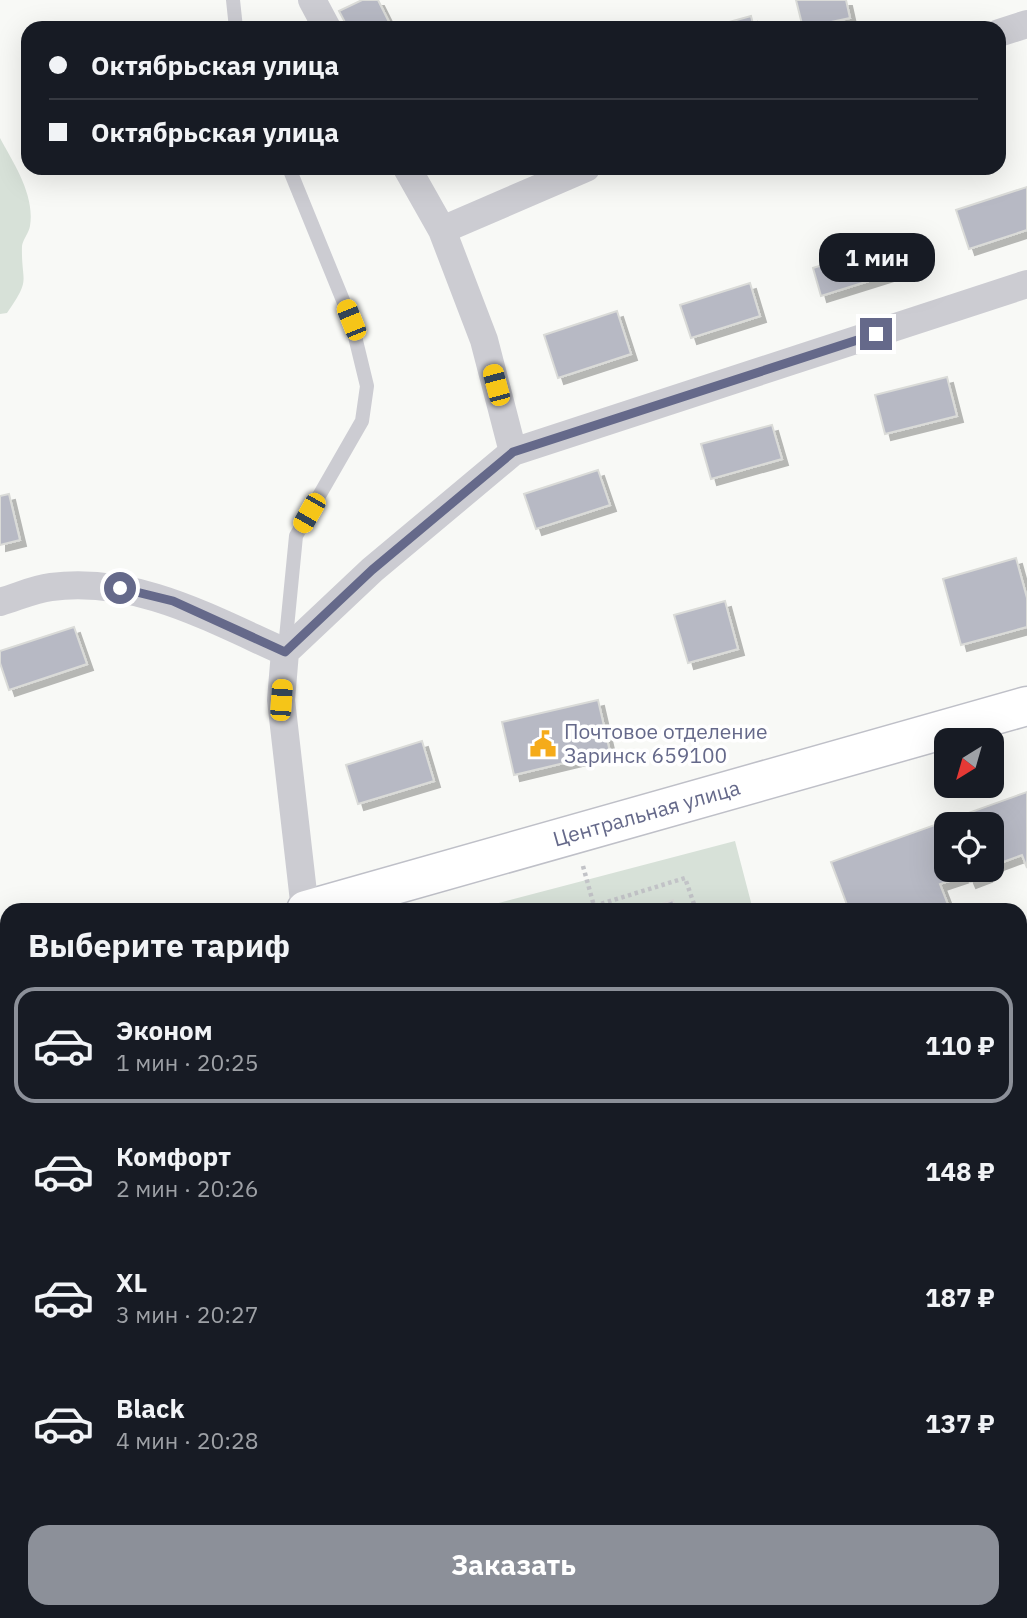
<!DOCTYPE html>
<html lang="ru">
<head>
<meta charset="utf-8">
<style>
	body { margin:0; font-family:"IBM Plex Sans",sans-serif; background:#242831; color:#f1f3f6; height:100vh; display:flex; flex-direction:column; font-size:26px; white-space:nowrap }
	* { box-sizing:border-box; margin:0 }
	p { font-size:23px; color:#9ea1a6 }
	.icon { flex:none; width:38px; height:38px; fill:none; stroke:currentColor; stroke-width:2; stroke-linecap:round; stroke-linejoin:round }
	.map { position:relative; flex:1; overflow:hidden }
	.side { position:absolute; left:0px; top:903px; width:1027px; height:716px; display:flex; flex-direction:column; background:#171b24; border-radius:21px 21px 0 0; box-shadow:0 7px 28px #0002 }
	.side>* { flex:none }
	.banner { position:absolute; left:21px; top:21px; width:985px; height:154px; border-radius:21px; box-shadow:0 7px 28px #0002; display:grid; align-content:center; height:154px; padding:0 28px; background:#171b24 }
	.needle { width:46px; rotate:217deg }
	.controls { position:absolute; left:934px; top:728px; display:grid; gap:14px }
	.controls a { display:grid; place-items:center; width:70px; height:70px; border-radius:14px; background:#171b24; box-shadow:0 7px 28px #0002; font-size:35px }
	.end { position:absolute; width:32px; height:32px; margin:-16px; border:9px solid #65698a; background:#fff; box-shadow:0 0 0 4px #fff }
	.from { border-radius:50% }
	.bubble { position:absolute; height:49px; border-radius:21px; background:#171b24; box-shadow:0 7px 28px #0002; font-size:23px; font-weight:700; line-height:49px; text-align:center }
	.car { position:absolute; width:21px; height:42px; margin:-21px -10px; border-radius:9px; box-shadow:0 0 5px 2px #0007; background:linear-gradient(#f5c518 24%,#345 0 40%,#f5c518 0 76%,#345 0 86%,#f5c518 0) }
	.banner b { display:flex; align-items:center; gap:24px; height:66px; font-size:26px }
	.banner b+b { border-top:2px solid #363941 }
	.banner i { width:18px; height:18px; background:#f1f3f6 }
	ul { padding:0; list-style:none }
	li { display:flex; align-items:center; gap:21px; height:116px; margin:0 14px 10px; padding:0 14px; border:4px solid transparent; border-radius:21px }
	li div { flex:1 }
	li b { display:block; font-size:26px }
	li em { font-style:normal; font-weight:700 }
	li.on { border-color:#8c9099 }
	li>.icon { width:63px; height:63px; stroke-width:1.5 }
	h2 { padding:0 28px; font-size:32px; line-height:84px }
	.cta { display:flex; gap:14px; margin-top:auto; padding:14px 28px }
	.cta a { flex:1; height:80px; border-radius:21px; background:#8c9099; color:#fff; font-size:28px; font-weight:700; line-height:80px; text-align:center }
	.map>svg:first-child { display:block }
</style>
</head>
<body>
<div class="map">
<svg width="1027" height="1618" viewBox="0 0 1027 1618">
	<defs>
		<filter id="shadow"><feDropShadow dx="6" dy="6" stdDeviation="0" flood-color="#0004"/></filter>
	</defs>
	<rect width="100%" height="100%" fill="#f8f9f6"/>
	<!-- green -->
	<path fill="#d7e1d8" d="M 0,138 C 14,164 35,195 30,226 C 29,233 23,239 22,246 C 21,284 32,277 7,313 L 0,314 Z
		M 735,841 L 753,910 L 472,910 Z"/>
	<!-- water -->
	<path fill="#cbced7" d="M 0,1369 L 7,1375 L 7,1612 L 15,1612 L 7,1618 L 0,1618 Z"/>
	<!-- building -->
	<path fill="#b7b9c4" stroke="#dadbd8" stroke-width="2" filter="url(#shadow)" d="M 362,0 L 378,0 L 389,22 L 376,28 L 348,28 L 339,11 Z
		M 796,0 L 846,0 L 850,18 L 803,28 Z
		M 751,16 L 754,28 L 716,28 L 715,26 Z
		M 1027,187 L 1027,230 L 969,249 L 956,210 Z
		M 899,241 L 907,269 L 821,296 L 813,268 Z
		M 750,283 L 760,316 L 691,338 L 680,305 Z
		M 617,311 L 631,354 L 558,378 L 544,335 Z
		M 947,377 L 957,416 L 885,434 L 875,395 Z
		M 772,425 L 782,459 L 711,479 L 701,444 Z
		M 598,470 L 610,505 L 536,529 L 524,494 Z
		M 9,494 L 20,540 L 0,545 L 0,496 Z
		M 1016,558 L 1027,598 L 1027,627 L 961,645 L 943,579 Z
		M 725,601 L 738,649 L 688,663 L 674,615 Z
		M 74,627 L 87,664 L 9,690 L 0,663 L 0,651 Z
		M 598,700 L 610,752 L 514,775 L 502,722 Z
		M 422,741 L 434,781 L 358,804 L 346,765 Z
		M 1027,792 L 1027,868 L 1022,855 L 992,866 L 992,824 L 947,824 L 947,870 L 984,870 L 986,876 L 970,882 L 967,875 L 940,884 L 950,910 L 849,910 L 831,862 Z
		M 673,900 L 676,910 L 645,910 Z
		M 1027,1259 L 1027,1300 L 1020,1301 L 1020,1261 Z
		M 1027,1397 L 1027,1431 L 1020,1433 L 1020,1398 Z
		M 1027,1580 L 1027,1618 L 1010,1618 L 1009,1612 L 1020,1612 L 1020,1581 Z
		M 351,1612 L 400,1612 L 376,1618 L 352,1618 Z"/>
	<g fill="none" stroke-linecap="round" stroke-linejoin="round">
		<!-- secondary casing -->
		<g stroke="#bfc0c8" stroke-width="41">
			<g id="secondary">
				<path id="s1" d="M 306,910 L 1027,706"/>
				<path d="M 0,1004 L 7,1002"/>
			</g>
		</g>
		<!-- path -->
		<path stroke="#c2c3c7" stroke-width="4.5" stroke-dasharray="3.5 3.5" stroke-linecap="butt" d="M 583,866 L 594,906 L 685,878 L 696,910
			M 581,910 L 594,906"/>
		<!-- lane -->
		<path stroke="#ccccd2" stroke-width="14" d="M 233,0 L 236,28
			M 285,648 L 296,536 L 362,421 L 367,386 L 351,320 L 289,168
			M 151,1618 L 154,1612"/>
		<!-- street -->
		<path stroke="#ccccd2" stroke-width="28" d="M 312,0 L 327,28
			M 999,33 L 1027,24
			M 407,168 L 442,230 L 484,340 L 513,452
			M 442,230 L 586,168
			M 0,602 C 17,597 34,589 51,587 C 136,576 211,619 285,652 L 372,570 L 513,452 L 1027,284
			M 285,652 L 281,700 L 305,910
			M 1020,1351 L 1027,1349
			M 946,1612 L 948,1618"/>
		<!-- secondary -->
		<use href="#secondary" stroke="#fff" stroke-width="38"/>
	</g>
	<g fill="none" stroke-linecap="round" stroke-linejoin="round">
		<!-- route -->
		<path stroke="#65698a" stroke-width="9" d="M 120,588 L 173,601 L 285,652 L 372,570 L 513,452 L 876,334"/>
	</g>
	<!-- icons -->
	<defs>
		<g id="civic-bare" transform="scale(2.1)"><path d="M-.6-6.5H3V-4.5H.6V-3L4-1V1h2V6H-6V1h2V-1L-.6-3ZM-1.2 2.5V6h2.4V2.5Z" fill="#f5ab1a" stroke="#fff" stroke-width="2.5" paint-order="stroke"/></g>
	</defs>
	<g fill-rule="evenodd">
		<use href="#civic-bare" x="543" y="744"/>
	</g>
	<g text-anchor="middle" stroke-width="7" stroke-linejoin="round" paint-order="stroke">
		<!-- poi labels -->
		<g font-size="21" fill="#65698a" stroke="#fff" text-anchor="start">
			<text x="564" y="739">Почтовое отделение<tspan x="564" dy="24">Заринск 659100</tspan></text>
		</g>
		<!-- street labels -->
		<g font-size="21" fill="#65698a" stroke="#fff">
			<text dy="7" stroke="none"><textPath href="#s1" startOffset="354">Центральная улица</textPath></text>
		</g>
	</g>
</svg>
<div class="controls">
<a><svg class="needle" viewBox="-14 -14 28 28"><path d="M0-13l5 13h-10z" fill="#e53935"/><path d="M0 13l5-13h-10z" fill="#9ea1a6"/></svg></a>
<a><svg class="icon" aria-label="locate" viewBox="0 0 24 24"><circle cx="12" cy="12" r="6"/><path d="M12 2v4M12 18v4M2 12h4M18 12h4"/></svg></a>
</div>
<i class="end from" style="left:120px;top:588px"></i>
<i class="end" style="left:876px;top:334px"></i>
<div class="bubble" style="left:819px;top:233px;width:116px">1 мин</div>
<i class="car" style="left:351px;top:320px;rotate:338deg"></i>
<i class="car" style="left:496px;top:385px;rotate:345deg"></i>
<i class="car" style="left:309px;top:513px;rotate:210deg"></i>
<i class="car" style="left:281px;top:700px;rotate:4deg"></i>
<div class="banner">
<b><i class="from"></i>Октябрьская улица</b>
<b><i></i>Октябрьская улица</b>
</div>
<section class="side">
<h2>Выберите тариф</h2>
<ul>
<li class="on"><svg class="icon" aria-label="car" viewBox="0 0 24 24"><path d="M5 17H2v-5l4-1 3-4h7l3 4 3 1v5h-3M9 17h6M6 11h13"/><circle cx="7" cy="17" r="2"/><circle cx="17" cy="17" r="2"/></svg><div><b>Эконом</b><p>1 мин · 20:25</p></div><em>110 ₽</em></li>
<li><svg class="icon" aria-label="car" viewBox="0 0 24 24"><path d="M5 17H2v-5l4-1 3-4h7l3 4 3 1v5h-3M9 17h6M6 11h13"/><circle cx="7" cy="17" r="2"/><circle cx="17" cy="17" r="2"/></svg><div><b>Комфорт</b><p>2 мин · 20:26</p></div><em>148 ₽</em></li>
<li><svg class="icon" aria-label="car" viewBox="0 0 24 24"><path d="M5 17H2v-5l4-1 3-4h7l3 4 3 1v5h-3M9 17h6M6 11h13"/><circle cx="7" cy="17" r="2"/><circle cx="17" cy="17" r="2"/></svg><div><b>XL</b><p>3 мин · 20:27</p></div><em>187 ₽</em></li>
<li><svg class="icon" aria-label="car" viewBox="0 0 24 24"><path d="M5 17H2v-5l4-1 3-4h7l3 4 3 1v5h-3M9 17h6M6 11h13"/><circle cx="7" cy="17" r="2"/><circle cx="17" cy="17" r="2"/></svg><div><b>Black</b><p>4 мин · 20:28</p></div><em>137 ₽</em></li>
</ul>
<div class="cta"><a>Заказать</a></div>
</section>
</div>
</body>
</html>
